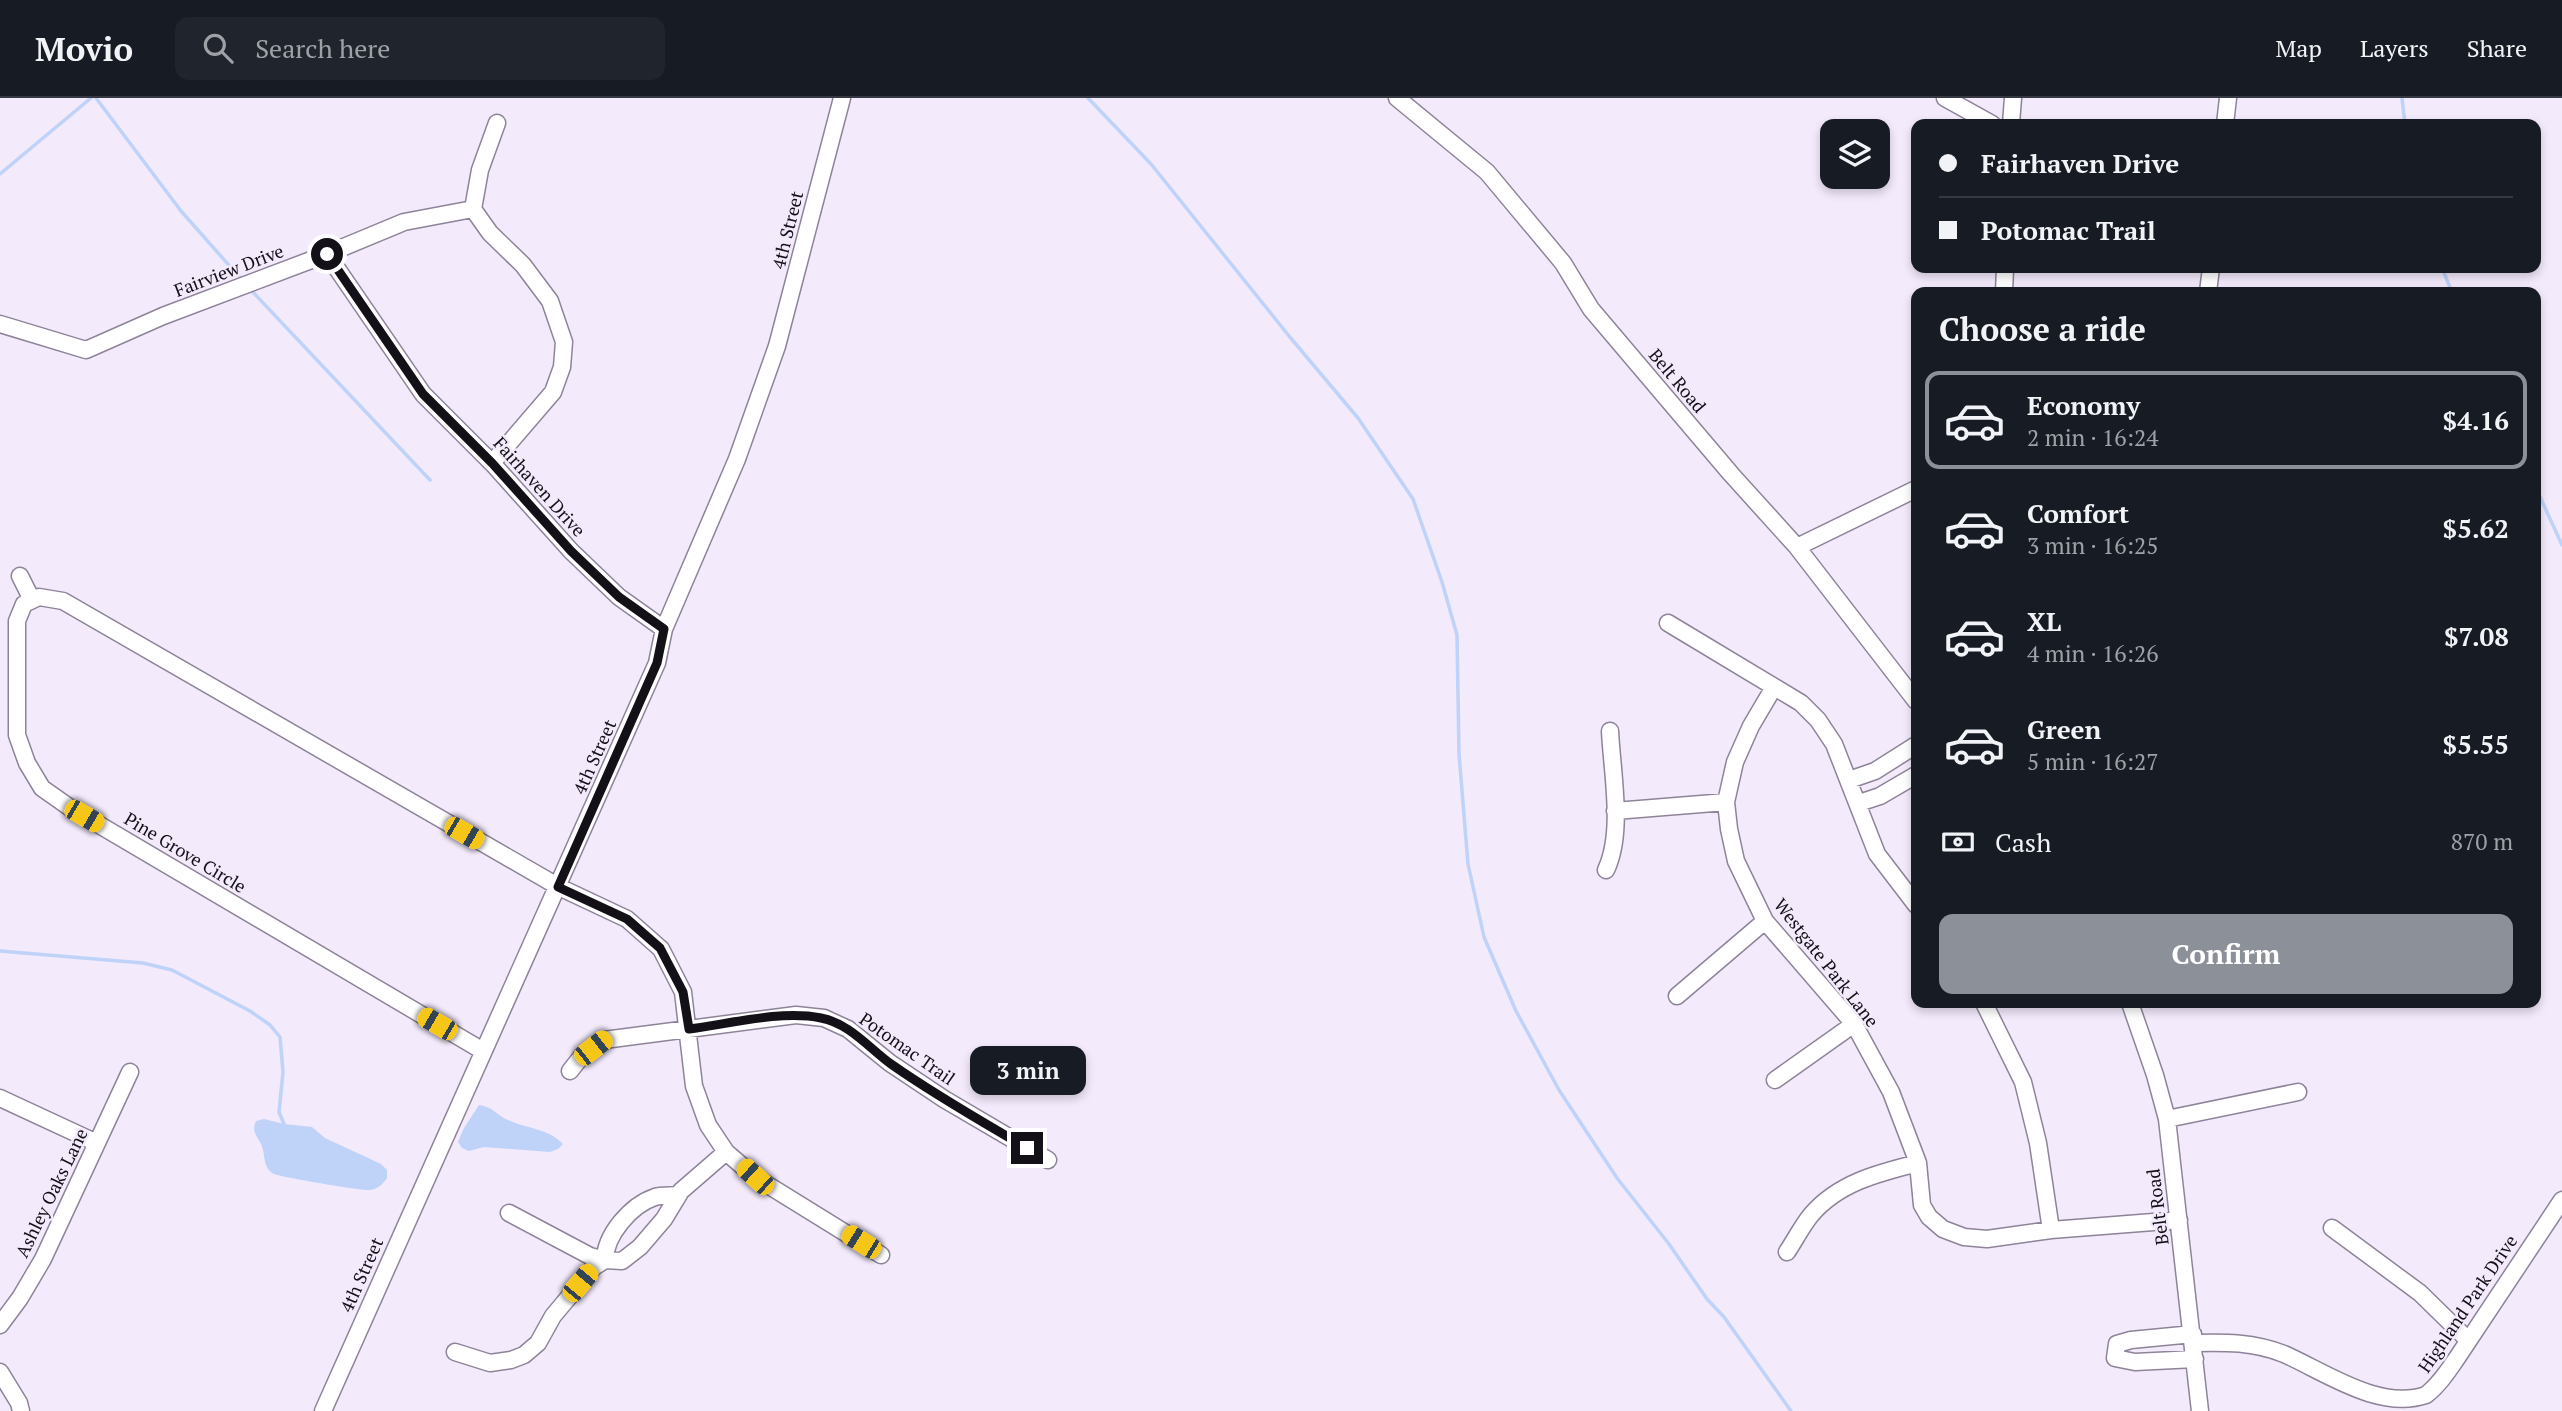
<!DOCTYPE html>
<html lang="en">
<head>
<meta charset="utf-8">
<style>
	body { margin:0; font-family:"PT Serif",serif; background:#20242c; color:#f1f3f6; height:100vh; display:flex; flex-direction:column; font-size:26px; white-space:nowrap }
	* { box-sizing:border-box; margin:0 }
	p { font-size:23px; color:#9ea1a6 }
	.icon { flex:none; width:38px; height:38px; fill:none; stroke:currentColor; stroke-width:2; stroke-linecap:round; stroke-linejoin:round }
	.map { position:relative; flex:1; overflow:hidden }
	.sheet { position:absolute; left:1911px; top:189px; width:630px; height:721px; display:flex; flex-direction:column; background:#171b24; border-radius:14px; box-shadow:0 4px 10px #0003 }
	.sheet>* { flex:none }
	.hud { position:absolute; left:1911px; top:21px; width:630px; height:154px; border-radius:14px; box-shadow:0 4px 10px #0003; display:grid; align-content:center; height:154px; padding:0 28px; background:#171b24 }
	.buttons { position:absolute; left:1820px; top:21px; display:grid; gap:14px }
	.buttons a { display:grid; place-items:center; width:70px; height:70px; border-radius:14px; background:#171b24; box-shadow:0 4px 10px #0003; font-size:35px }
	.end { position:absolute; width:32px; height:32px; margin:-16px; border:9px solid #141017; background:#fff; box-shadow:0 0 0 4px #fff }
	.from { border-radius:50% }
	.bubble { position:absolute; height:49px; border-radius:14px; background:#171b24; box-shadow:0 4px 10px #0003; font-size:23px; font-weight:700; line-height:49px; text-align:center }
	.car { position:absolute; width:21px; height:42px; margin:-21px -10px; border-radius:9px; box-shadow:0 0 5px 2px #0007; background:linear-gradient(#f5c518 24%,#345 0 40%,#f5c518 0 76%,#345 0 86%,#f5c518 0) }
	.hud b { display:flex; align-items:center; gap:24px; height:66px; font-size:26px }
	.hud b+b { border-top:2px solid #363941 }
	.hud i { width:18px; height:18px; background:#f1f3f6 }
	ul { padding:0; list-style:none }
	li { display:flex; align-items:center; gap:21px; height:98px; margin:0 14px 10px; padding:0 14px; border:4px solid transparent; border-radius:14px }
	li div { flex:1 }
	li b { display:block; font-size:26px }
	li em { font-style:normal; font-weight:700 }
	li.current { border-color:#8c9099 }
	li>.icon { width:63px; height:63px; stroke-width:1.5 }
	h2 { padding:0 28px; font-size:32px; line-height:84px }
	.pay { display:flex; align-items:center; gap:18px; height:77px; padding:0 28px; font-size:26px }
	.pay p { margin-inline-start:auto }
	.primary-button { display:flex; gap:14px; margin-top:auto; padding:14px 28px }
	.primary-button a { flex:1; height:80px; border-radius:14px; background:#8c9099; color:#fff; font-size:28px; font-weight:700; line-height:80px; text-align:center }
	header { display:flex; align-items:center; gap:42px; box-sizing:border-box; height:98px; padding:0 35px; background:#171b24; border-bottom:2px solid #363941 }
	header strong { font-size:33px }
	nav { display:flex; gap:38px; margin-inline-start:auto; font-size:24px }
	.search { width:490px; height:63px; background:#20242c; display:flex; align-items:center; gap:18px; box-sizing:border-box; padding:0 24px; border-radius:14px; color:#9ea1a6; font-size:26px }
	.map>svg:first-child { display:block }
</style>
</head>
<body>
<header>
<strong>Movio</strong>
<div class="search"><svg class="icon" aria-label="search" viewBox="0 0 24 24"><circle cx="10" cy="10" r="6"/><path d="M15 15l6 6"/></svg>Search here</div>
<nav><a>Map</a><a>Layers</a><a>Share</a></nav>
</header>
<div class="map">
<svg width="2562" height="1313" viewBox="0 0 2562 1313">
	<rect width="100%" height="100%" fill="#f3eafc"/>
	<!-- water -->
	<path fill="#bfd2f8" d="M 479,1007 C 495,1010 495,1016 508,1022 C 527,1031 548,1030 563,1046 L 558,1051 L 550,1054 L 484,1049 L 469,1053 L 462,1050 L 458,1044 L 464,1030 Z
		M 264,1021 L 284,1026 L 312,1029 L 325,1040 L 381,1066 L 387,1072 L 387,1080 C 383,1086 378,1091 370,1092 C 362,1093 281,1079 274,1076 C 264,1071 265,1060 263,1052 C 261,1040 250,1037 256,1023 Z"/>
	<g fill="none" stroke-linecap="round" stroke-linejoin="round">
		<!-- stream -->
		<path stroke="#bfd2f8" stroke-width="3.5" d="M 96,0 L 181,113 L 242,182
			M 1088,0 L 1151,66 L 1289,238 L 1358,320 L 1413,401 L 1442,484 L 1457,537 L 1459,656 L 1468,766 L 1484,839 L 1516,913 L 1559,992 L 1617,1080 L 1669,1146 L 1707,1201 L 1724,1219 L 1791,1313
			M 2402,0 L 2405,26
			M 0,76 L 91,0
			M 2442,170 L 2452,194
			M 249,190 L 430,382
			M 2536,390 L 2562,447
			M 0,853 L 143,865 L 172,872 L 250,913 L 270,927 L 280,939 L 283,974 L 279,1014 L 284,1026"/>
		<!-- minor casing -->
		<g stroke="#8e8398" stroke-width="19">
			<path id="minor" d="M 1397,0 L 1487,74 L 1563,165 L 1591,211 L 1731,376 L 1797,449 L 1916,603
				M 1945,0 L 1992,26
				M 2011,26 L 2013,0
				M 2225,26 L 2228,0
				M 327,156 L 423,296 L 492,365 L 571,453 L 619,499 L 664,531
				M 2004,194 L 2005,170
				M 2208,194 L 2211,170
				M 0,226 L 86,252 L 163,218 L 327,156 L 404,124 L 473,111
				M 492,365 L 553,294 L 562,269 L 564,244 L 550,203 L 523,167 L 490,135 L 473,111 L 480,72 L 497,25
				M 1797,449 L 1916,391
				M 20,478 L 32,502
				M 1668,525 L 1801,605 L 1818,622 L 1834,646 L 1877,756 L 1916,807
				M 1774,589 L 1751,628 L 1735,664 L 1726,704 L 1729,731 L 1736,763 L 1765,823 L 1854,926 L 1891,994 L 1918,1065 L 1922,1107 L 1929,1119 L 1943,1131 L 1964,1139 L 1987,1141 L 2051,1132 L 2179,1122
				M 1849,682 L 1875,673 L 1916,647
				M 1859,705 L 1880,698 L 1916,677
				M 1615,713 L 1726,704
				M 1606,772 C 1624,734 1612,675 1610,633
				M 1677,898 L 1765,823
				M 1984,905 L 2023,984 L 2038,1045 L 2051,1132
				M 2130,905 L 2155,977 L 2167,1021 L 2200,1313
				M 483,953 L 69,709 L 42,690 L 27,665 L 17,637 L 17,523 L 24,506 L 39,499 L 63,503 L 559,789 L 627,821 L 661,851 L 683,894 L 694,988 L 708,1027 L 726,1054 L 755,1079 L 881,1157
				M 570,973 L 581,959 L 604,942 L 796,917 L 824,920 L 848,931 L 890,965 L 944,1001 L 1048,1062
				M 1775,982 L 1854,926
				M 0,1000 L 97,1045
				M 2167,1021 L 2298,994
				M 509,1115 L 590,1158 L 605,1162
				M 2332,1130 L 2420,1195 L 2468,1242
				M 1787,1154 C 1795,1142 1802,1128 1811,1117 C 1838,1085 1878,1075 1918,1065
				M 605,1162 C 605,1137 631,1107 655,1099 C 662,1097 671,1098 678,1097
				M 0,1227 L 20,1200 L 43,1161 L 130,974
				M 2193,1236 L 2131,1242 L 2117,1246 L 2115,1260 L 2135,1264 L 2195,1261
				M 2194,1245 C 2225,1244 2254,1244 2284,1256 C 2325,1274 2379,1313 2426,1297 C 2439,1287 2448,1273 2457,1260 L 2562,1102
				M 455,1254 L 490,1265 L 511,1262 L 524,1257 L 538,1245 L 553,1218 L 594,1169 L 605,1162 L 622,1163 L 640,1149 L 664,1121 L 681,1093 L 726,1054
				M 0,1274 L 19,1305 L 21,1313
				M 323,1313 L 657,565 L 664,531 L 737,361 L 777,248 L 842,0"/>
		</g>
		<!-- minor -->
		<use href="#minor" stroke="#fff" stroke-width="16"/>
	</g>
	<g fill="none" stroke-linecap="round" stroke-linejoin="round">
		<!-- route -->
		<path stroke="#141017" stroke-width="9" d="M 327,156 L 423,296 L 492,365 L 571,453 L 619,499 L 664,531 L 657,565 L 558,789 L 627,821 L 660,850 L 683,894 L 689,931 C 729,926 780,912 821,920 C 849,925 869,950 891,966 C 935,997 981,1023 1027,1050"/>
	</g>
	<g text-anchor="middle" stroke-width="5" stroke-linejoin="round" paint-order="stroke">
		<!-- street labels -->
		<g font-size="18" fill="#141017" stroke="#f3eafc">
			<text transform="translate(788 132) rotate(-76)" y="6">4th Street</text>
			<text transform="translate(229 173) rotate(-21)" y="6">Fairview Drive</text>
			<text transform="translate(1677 283) rotate(50)" y="6">Belt Road</text>
			<text transform="translate(539 389) rotate(48)" y="6">Fairhaven Drive</text>
			<text transform="translate(595 659) rotate(-66)" y="6">4th Street</text>
			<text transform="translate(185 755) rotate(31)" y="6">Pine Grove Circle</text>
			<text transform="translate(1826 865) rotate(52)" y="6">Westgate Park Lane</text>
			<text transform="translate(907 951) rotate(35)" y="6">Potomac Trail</text>
			<text transform="translate(52 1095) rotate(-64)" y="6">Ashley Oaks Lane</text>
			<text transform="translate(2158 1109) rotate(-97)" y="6">Belt Road</text>
			<text transform="translate(362 1177) rotate(-66)" y="6">4th Street</text>
			<text transform="translate(2468 1206) rotate(-56)" y="6">Highland Park Drive</text>
		</g>
	</g>
</svg>
<div class="buttons">
<a><svg class="icon" aria-label="layers" viewBox="0 0 24 24"><path d="M12 4l9 5-9 5-9-5zM3 14l9 5 9-5"/></svg></a>
</div>
<i class="end from" style="left:327px;top:156px"></i>
<i class="end" style="left:1027px;top:1050px"></i>
<div class="bubble" style="left:970px;top:948px;width:116px">3 min</div>
<i class="car" style="left:84px;top:718px;rotate:120deg"></i>
<i class="car" style="left:464px;top:735px;rotate:120deg"></i>
<i class="car" style="left:437px;top:926px;rotate:300deg"></i>
<i class="car" style="left:593px;top:950px;rotate:52deg"></i>
<i class="car" style="left:755px;top:1079px;rotate:312deg"></i>
<i class="car" style="left:861px;top:1144px;rotate:302deg"></i>
<i class="car" style="left:580px;top:1185px;rotate:40deg"></i>
<div class="hud">
<b><i class="from"></i>Fairhaven Drive</b>
<b><i></i>Potomac Trail</b>
</div>
<section class="sheet">
<h2>Choose a ride</h2>
<ul>
<li class="current"><svg class="icon" aria-label="car" viewBox="0 0 24 24"><path d="M5 17H2v-5l4-1 3-4h7l3 4 3 1v5h-3M9 17h6M6 11h13"/><circle cx="7" cy="17" r="2"/><circle cx="17" cy="17" r="2"/></svg><div><b>Economy</b><p>2 min · 16:24</p></div><em>$4.16</em></li>
<li><svg class="icon" aria-label="car" viewBox="0 0 24 24"><path d="M5 17H2v-5l4-1 3-4h7l3 4 3 1v5h-3M9 17h6M6 11h13"/><circle cx="7" cy="17" r="2"/><circle cx="17" cy="17" r="2"/></svg><div><b>Comfort</b><p>3 min · 16:25</p></div><em>$5.62</em></li>
<li><svg class="icon" aria-label="car" viewBox="0 0 24 24"><path d="M5 17H2v-5l4-1 3-4h7l3 4 3 1v5h-3M9 17h6M6 11h13"/><circle cx="7" cy="17" r="2"/><circle cx="17" cy="17" r="2"/></svg><div><b>XL</b><p>4 min · 16:26</p></div><em>$7.08</em></li>
<li><svg class="icon" aria-label="car" viewBox="0 0 24 24"><path d="M5 17H2v-5l4-1 3-4h7l3 4 3 1v5h-3M9 17h6M6 11h13"/><circle cx="7" cy="17" r="2"/><circle cx="17" cy="17" r="2"/></svg><div><b>Green</b><p>5 min · 16:27</p></div><em>$5.55</em></li>
</ul>
<div class="pay"><svg class="icon" aria-label="cash" viewBox="0 0 24 24"><path d="M3 7h18v10H3z"/><circle cx="12" cy="12" r="2"/></svg>Cash<p>870 m</p></div>
<div class="primary-button"><a>Confirm</a></div>
</section>
</div>
</body>
</html>
